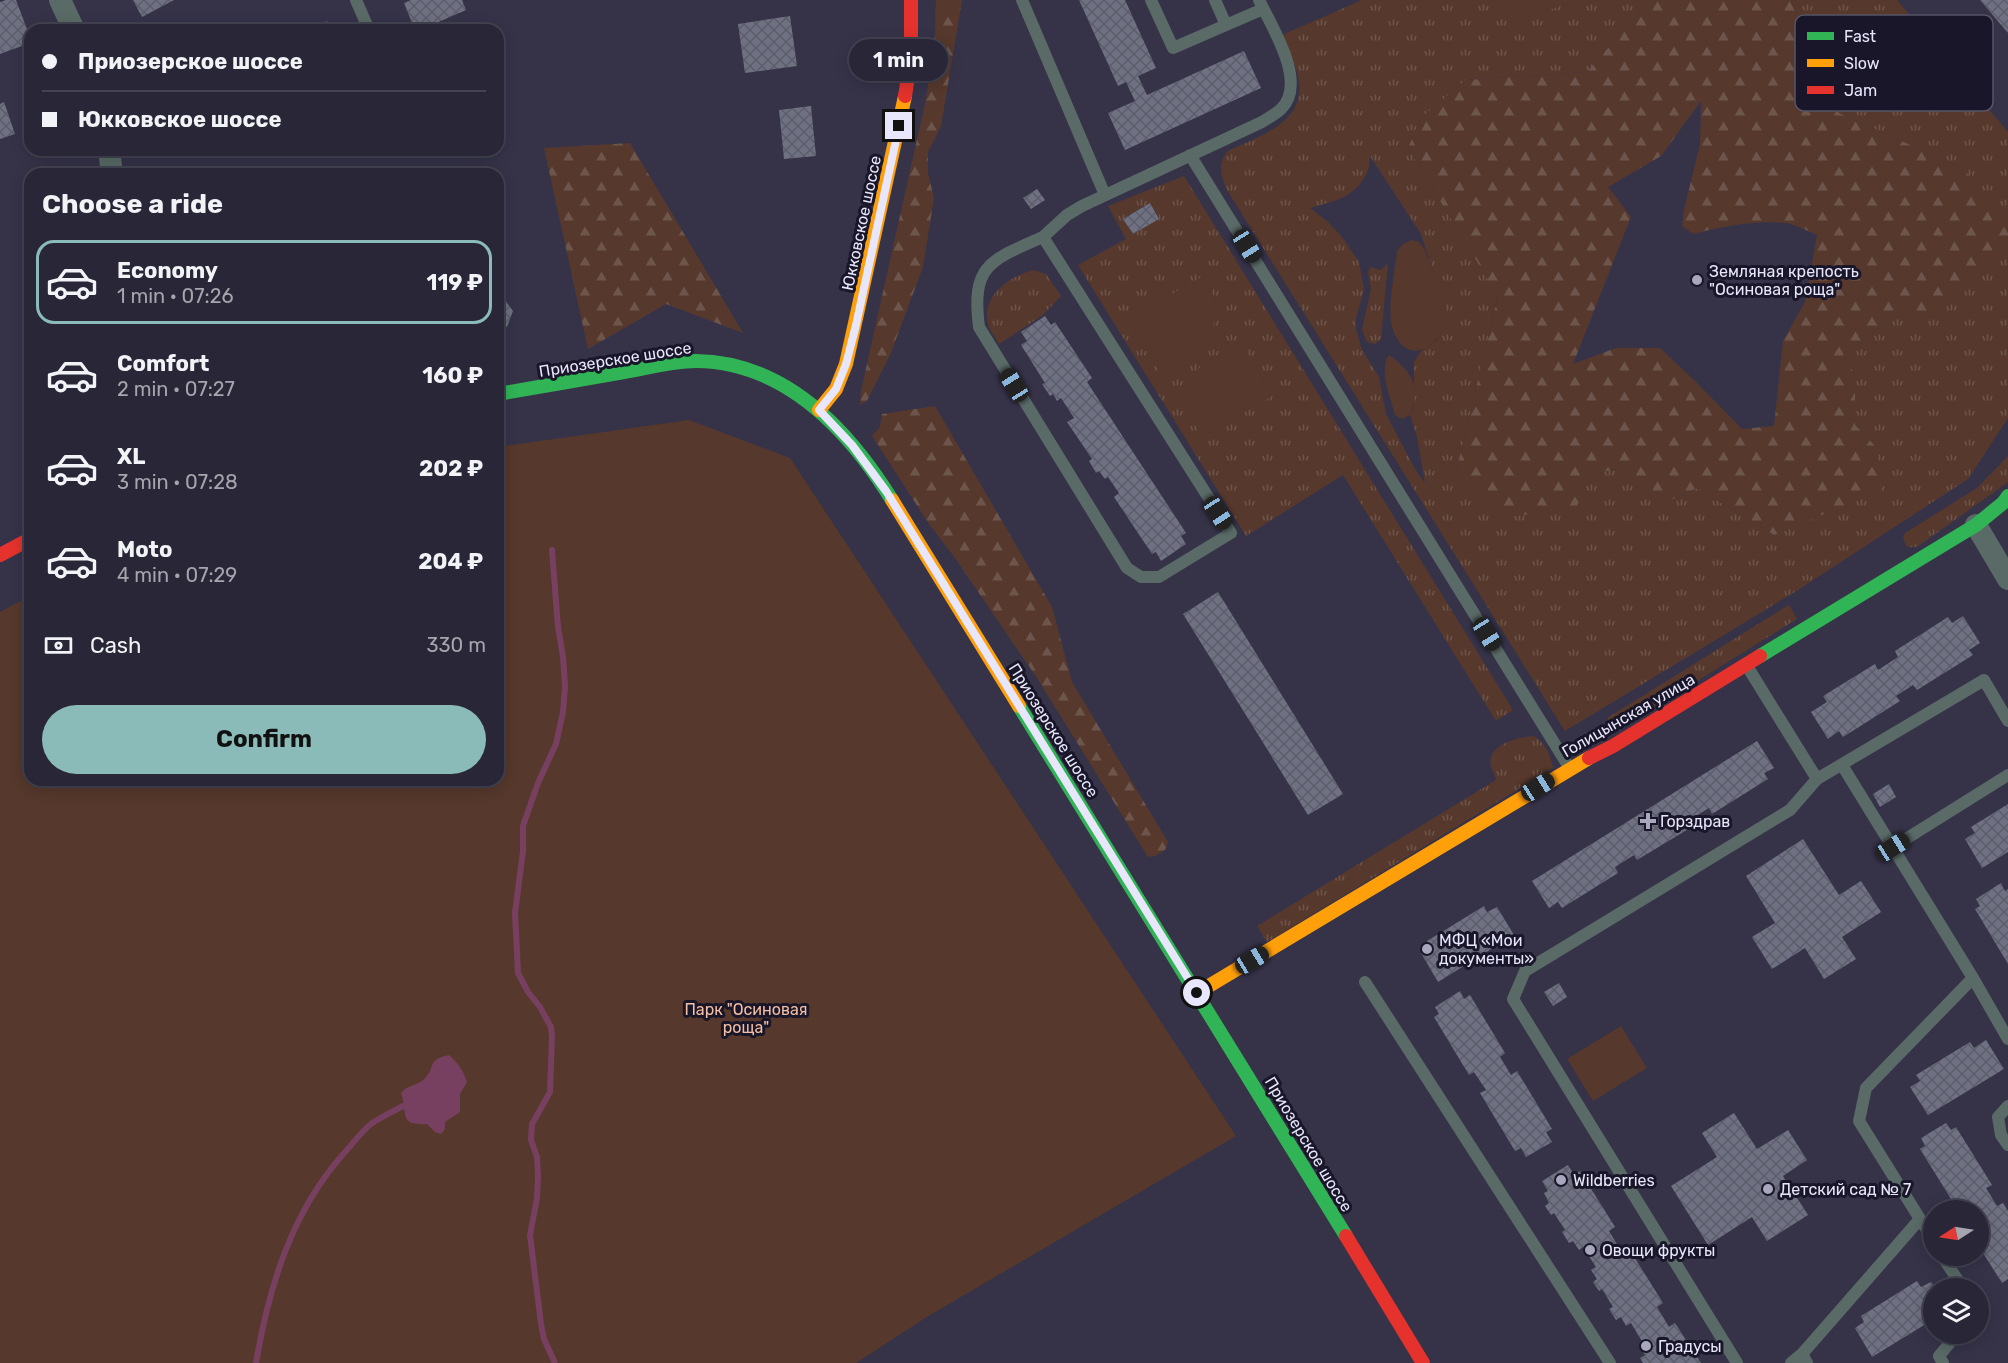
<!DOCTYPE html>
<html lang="en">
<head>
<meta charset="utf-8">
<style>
	body { margin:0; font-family:Rubik,sans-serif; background:#343242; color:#f1f3f6; height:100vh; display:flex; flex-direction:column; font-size:22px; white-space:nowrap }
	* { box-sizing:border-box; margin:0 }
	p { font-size:20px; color:#a5a5ad }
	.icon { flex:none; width:33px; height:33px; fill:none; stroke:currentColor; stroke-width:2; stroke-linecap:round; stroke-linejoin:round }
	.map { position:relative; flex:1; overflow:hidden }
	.details { position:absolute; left:24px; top:168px; width:480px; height:618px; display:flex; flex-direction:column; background:#282637; border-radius:18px; box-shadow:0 3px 15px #0003,0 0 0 2px #444352 }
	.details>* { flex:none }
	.hud { position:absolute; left:24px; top:24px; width:480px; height:132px; border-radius:18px; box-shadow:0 3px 15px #0003,0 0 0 2px #444352; display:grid; align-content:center; height:132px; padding:0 18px; background:#282637 }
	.needle { width:39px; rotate:258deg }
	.buttons { position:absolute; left:1923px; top:1200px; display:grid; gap:12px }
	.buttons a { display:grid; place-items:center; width:66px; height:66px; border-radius:50%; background:#282637; box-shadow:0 3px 15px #0003,0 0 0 2px #444352; font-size:30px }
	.end { position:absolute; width:27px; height:27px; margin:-14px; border:8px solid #e7e6fb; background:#111; box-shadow:0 0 0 3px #111 }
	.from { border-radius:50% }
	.bubble { position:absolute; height:42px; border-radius:21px; background:#282637; box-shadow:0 3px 15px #0003,0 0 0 2px #444352; font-size:20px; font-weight:700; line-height:42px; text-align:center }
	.car { position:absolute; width:18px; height:36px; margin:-18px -9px; border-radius:8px; box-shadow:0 0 4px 2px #0007; background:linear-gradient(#222 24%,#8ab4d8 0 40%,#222 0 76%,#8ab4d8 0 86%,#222 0) }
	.hud b { display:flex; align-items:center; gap:21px; height:57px; font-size:22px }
	.hud b+b { border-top:2px solid #444352 }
	.hud i { width:15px; height:15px; background:#f1f3f6 }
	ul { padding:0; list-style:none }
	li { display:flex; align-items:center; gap:18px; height:84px; margin:0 12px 9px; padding:0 6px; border:3px solid transparent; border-radius:18px }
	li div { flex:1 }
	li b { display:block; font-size:22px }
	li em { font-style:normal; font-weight:700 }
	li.current { border-color:#8bbbb9 }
	li>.icon { width:54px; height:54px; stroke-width:1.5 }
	h2 { padding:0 18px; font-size:27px; line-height:72px }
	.pay { display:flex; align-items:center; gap:15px; height:66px; padding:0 18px; font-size:22px }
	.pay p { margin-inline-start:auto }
	.action { display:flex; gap:12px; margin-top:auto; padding:12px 18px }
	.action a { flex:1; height:69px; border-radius:36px; background:#8bbbb9; color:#111; font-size:24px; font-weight:700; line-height:69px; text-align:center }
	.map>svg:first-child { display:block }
</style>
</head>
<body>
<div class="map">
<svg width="2008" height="1363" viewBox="0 0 2008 1363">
	<defs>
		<pattern id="grass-tufts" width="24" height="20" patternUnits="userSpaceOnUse" patternTransform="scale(1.5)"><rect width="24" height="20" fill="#56382c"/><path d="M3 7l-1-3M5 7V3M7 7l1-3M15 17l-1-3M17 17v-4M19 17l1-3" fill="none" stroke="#6e554c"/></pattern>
		<pattern id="forest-firs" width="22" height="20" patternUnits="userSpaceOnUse" patternTransform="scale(1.5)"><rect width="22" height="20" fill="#56382c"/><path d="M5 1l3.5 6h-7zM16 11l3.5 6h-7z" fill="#6e554c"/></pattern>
		<pattern id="building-cross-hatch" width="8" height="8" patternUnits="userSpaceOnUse" patternTransform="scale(1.5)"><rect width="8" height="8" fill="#6f7183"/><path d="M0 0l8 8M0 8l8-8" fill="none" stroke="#5c5d6a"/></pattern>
	</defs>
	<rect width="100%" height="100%" fill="#363349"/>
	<!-- grass -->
	<path fill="url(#grass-tufts)" fill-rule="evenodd" d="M 1362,0 L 1650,0 L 1587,72 L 1466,80 L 1420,119 L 1408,148 L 1498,295 L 1455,477 L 1586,476 L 1615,469 L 1660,505 L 1697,488 L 1774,535 L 1877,448 L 1855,425 L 1855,375 L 1843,354 L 1897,316 L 1933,317 L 2008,252 L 2008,418 L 1968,479 L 1798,590 L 1565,731 L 1227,190 C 1221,176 1217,164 1228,151 C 1264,134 1313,120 1296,69 C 1292,57 1287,46 1282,35 ZM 1370,156 L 1421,234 L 1446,310 L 1437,340 L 1421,351 L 1414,362 L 1414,406 L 1410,415 L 1417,437 L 1425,483 L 1415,469 L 1386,414 L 1379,377 L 1362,350 L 1356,329 L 1356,318 L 1364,290 L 1359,262 L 1342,237 L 1328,222 L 1310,208 C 1334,201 1357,198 1368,170 C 1370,166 1369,160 1370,156 Z
		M 1792,0 L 1897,0 L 2008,132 L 2008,214 L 1962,168 L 1839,113 Z
		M 1184,176 L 1513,710 L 1496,721 L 1343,475 L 1246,536 L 1078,265 L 1126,239 L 1108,206 ZM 1150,203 L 1159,218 L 1133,234 L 1124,218 Z
		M 1388,263 L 1381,339 L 1375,344 L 1367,342 L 1362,329 L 1371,289 L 1368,272 L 1370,267 L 1381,270 Z
		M 1033,270 L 1046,274 L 1061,296 L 1043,315 L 999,344 C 996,338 991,333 989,327 C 979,297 1009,277 1033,270 Z
		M 2008,456 L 2008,482 L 1917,547 L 1907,547 L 1903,538 L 1905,533 L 1977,488 Z
		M 1789,605 L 1797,619 L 1615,732 L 1607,718 Z
		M 1534,736 C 1546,744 1550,754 1553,768 L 1267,942 L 1257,926 L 1496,780 C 1495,775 1492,770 1491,766 C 1486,744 1519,737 1534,736 Z"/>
	<!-- forest -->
	<path fill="url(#forest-firs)" fill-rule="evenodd" d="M 936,0 L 962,0 L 941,126 L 928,152 L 928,173 L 934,198 L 923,267 L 890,355 L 867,401 L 860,405 L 861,391 L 926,99 L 935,34 Z
		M 1650,0 L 1792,0 L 1839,113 L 1962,168 L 2008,214 L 2008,252 L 1933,318 L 1897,316 L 1843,354 L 1855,375 L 1855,425 L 1877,448 L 1881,490 L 1774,535 L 1697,488 L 1660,505 L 1615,469 L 1586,476 L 1576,508 L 1501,518 L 1455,476 L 1498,296 L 1408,148 L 1420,119 L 1466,80 L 1587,72 ZM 1701,101 L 1700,144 L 1684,210 L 1682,226 L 1693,234 C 1723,226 1755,220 1787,223 C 1796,225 1808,231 1817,235 L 1805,302 L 1783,341 L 1774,426 L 1742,429 L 1695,381 L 1660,348 L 1616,348 L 1573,364 L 1631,217 L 1608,187 L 1661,156 Z
		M 630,143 L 743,333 L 666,304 L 588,349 L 544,148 Z
		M 935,406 L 1052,607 L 1072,682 L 1168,842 L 1165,850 L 1155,856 L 1148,857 L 1037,678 L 955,558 L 929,524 L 872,436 L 880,427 L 882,414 Z"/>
	<!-- park -->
	<path fill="#56382c" d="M 1500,0 L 1580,0 L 1511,22 L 1507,20 Z
		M 1412,240 L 1419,242 L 1425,250 C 1430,264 1445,298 1446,311 C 1448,344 1407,371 1393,330 C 1386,310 1395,273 1397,251 L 1403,244 Z
		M 1201,277 L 1213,294 L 1217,307 L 1211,337 L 1205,346 L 1160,372 L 1128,321 Z
		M 1241,342 L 1272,396 L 1203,437 L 1190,418 L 1186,401 L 1195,372 L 1204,363 Z
		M 1389,355 C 1411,370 1422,388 1410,415 L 1402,419 L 1395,415 C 1391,398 1378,370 1389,355 Z
		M 689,420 L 790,458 L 1236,1136 L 930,1315 L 856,1363 L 0,1363 L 0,612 L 30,596 L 30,780 L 498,780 L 498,447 Z
		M 1621,1026 L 1647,1068 L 1593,1101 L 1567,1059 Z"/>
	<!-- water -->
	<path fill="#774060" d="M 449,1055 C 458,1063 463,1070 467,1082 L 460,1094 L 460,1112 L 445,1122 L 445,1129 L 441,1134 L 435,1132 L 427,1124 C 398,1126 408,1113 401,1093 C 406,1086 414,1086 422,1081 C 437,1069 425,1060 449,1055 Z"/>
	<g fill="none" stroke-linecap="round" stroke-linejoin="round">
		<!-- stream -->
		<path stroke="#774060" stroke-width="6" d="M 552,550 L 558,627 L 563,657 L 565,686 L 563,712 L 556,744 L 538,783 L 523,826 L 523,851 L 515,913 L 518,973 L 528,992 L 540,1007 L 551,1027 L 552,1037 L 550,1092 L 532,1124 L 531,1140 L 537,1157 L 538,1176 L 537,1198 L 530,1235 L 541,1324 L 544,1339 L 555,1363
			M 256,1363 C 269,1286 292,1210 346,1151 C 354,1142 362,1131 371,1124 C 381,1117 392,1112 403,1106"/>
	</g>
	<!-- building -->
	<path fill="url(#building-cross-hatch)" d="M 6,0 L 16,0 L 30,37 L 30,43 L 0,54 L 0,2 Z
		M 133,0 L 174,0 L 142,17 Z
		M 411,0 L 462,0 L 466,10 L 420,30 L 415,30 L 404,3 Z
		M 1079,0 L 1125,0 L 1156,68 L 1138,76 L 1147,95 L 1244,51 L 1261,88 L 1125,150 L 1108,113 L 1135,101 L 1126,82 L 1118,86 Z
		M 1980,0 L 2008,0 L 2008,33 Z
		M 790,16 L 797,66 L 745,73 L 738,24 Z
		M 327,21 L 331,30 L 308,30 Z
		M 4,102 L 15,134 L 0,139 L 0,104 Z
		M 811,106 L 816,156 L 784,159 L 779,110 Z
		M 1037,189 L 1045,200 L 1031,209 L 1023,198 Z
		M 1150,203 L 1159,219 L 1133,234 L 1123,219 Z
		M 498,290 L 513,311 L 507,327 L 498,328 Z
		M 1045,316 L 1051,325 L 1055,322 L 1092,378 L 1087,382 L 1186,533 L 1181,536 L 1186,544 L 1161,561 L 1156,552 L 1152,554 L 1114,497 L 1119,493 L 1108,477 L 1105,479 L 1099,471 L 1096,473 L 1089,461 L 1092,459 L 1067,422 L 1074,418 L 1061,398 L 1057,401 L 1053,394 L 1050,396 L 1042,384 L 1045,383 L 1021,345 L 1027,341 L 1021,332 Z
		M 1218,592 L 1343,794 L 1308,815 L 1183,614 Z
		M 1963,616 L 1980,643 L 1969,650 L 1973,655 L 1917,690 L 1913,685 L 1896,696 L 1900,701 L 1843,737 L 1839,731 L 1828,739 L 1811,712 L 1827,702 L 1823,696 L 1875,664 L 1878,670 L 1898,657 L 1895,651 L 1948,617 L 1952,623 Z
		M 1757,741 L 1774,768 L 1764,773 L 1768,779 L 1712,814 L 1709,808 L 1691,819 L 1695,825 L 1637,860 L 1634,855 L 1615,867 L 1618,873 L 1562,908 L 1558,902 L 1549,908 L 1532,881 Z
		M 1889,784 L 1896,797 L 1880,807 L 1873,794 Z
		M 2008,804 L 2008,852 L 1982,868 L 1965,839 L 1975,833 L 1971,827 Z
		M 1803,839 L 1839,895 L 1861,881 L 1881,912 L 1842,937 L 1856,959 L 1824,979 L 1805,948 L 1772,969 L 1752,937 L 1775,923 L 1746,876 Z
		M 2001,883 L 2005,891 L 2008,889 L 2008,964 L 1975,909 L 1980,906 L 1976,899 Z
		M 1484,906 L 1487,912 L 1497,907 L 1514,935 L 1438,982 L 1421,953 L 1430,947 L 1427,941 Z
		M 1559,983 L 1567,997 L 1553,1006 L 1544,992 Z
		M 1460,991 L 1464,999 L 1470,995 L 1505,1053 L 1500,1057 L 1511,1075 L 1517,1071 L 1552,1129 L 1546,1132 L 1552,1142 L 1526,1157 L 1521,1148 L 1515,1151 L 1480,1093 L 1486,1090 L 1474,1072 L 1469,1075 L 1434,1017 L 1439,1014 L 1435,1007 Z
		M 1986,1040 L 2004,1069 L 1928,1115 L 1910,1087 L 1920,1081 L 1916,1075 L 1970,1042 L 1974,1048 Z
		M 1734,1113 L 1757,1149 L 1788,1130 L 1807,1160 L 1783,1176 L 1808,1215 L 1767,1241 L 1752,1217 L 1708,1245 L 1671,1186 L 1717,1157 L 1702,1133 Z
		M 1946,1123 L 1951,1130 L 1956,1127 L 1992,1185 L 1986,1188 L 1997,1206 L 2003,1203 L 2008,1211 L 2008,1279 L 2002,1283 L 1978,1245 L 1978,1210 L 1965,1210 L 1961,1204 L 1956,1207 L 1920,1149 L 1925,1146 L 1921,1138 Z
		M 1568,1165 L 1574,1175 L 1580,1171 L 1615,1227 L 1609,1231 L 1621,1251 L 1628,1247 L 1663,1303 L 1657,1307 L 1669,1327 L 1675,1323 L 1701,1363 L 1643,1363 L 1640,1358 L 1645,1355 L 1639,1346 L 1643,1343 L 1631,1323 L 1626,1326 L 1621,1317 L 1616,1320 L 1609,1309 L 1613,1307 L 1602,1289 L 1599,1291 L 1593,1282 L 1597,1279 L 1591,1270 L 1596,1267 L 1583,1247 L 1579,1250 L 1573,1241 L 1569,1243 L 1562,1232 L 1565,1230 L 1554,1213 L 1551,1215 L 1545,1206 L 1549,1203 L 1544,1193 L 1548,1191 L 1542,1181 Z
		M 1917,1281 L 1921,1287 L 1931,1282 L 1935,1288 L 1934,1319 L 1872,1357 L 1855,1328 L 1864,1322 L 1861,1316 Z"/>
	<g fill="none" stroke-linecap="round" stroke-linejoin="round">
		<!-- lane -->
		<path stroke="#596a67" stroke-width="12" d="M 356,0 L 369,30
			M 1022,0 L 1105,195
			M 1151,0 L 1173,48 L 1263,9
			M 1215,0 L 1226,25
			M 1190,155 L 1569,767
			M 1043,237 C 991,260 971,264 979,327 L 1127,568 L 1141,577 L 1159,577 L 1231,533 L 1043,237 L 1067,215 L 1082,206 L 1262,122 C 1268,118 1276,114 1281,109 C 1308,83 1272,27 1259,0
			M 1747,666 L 1817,779
			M 1893,847 L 2008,775
			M 1973,978 L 2008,1039
			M 1365,982 L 1610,1363
			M 2008,1106 L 1998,1117 L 2001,1135 L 2008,1145
			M 1920,1219 L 1934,1241
			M 1942,1256 L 1963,1288
			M 1802,1354 L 1920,1219 L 1859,1121 L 1866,1088 L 1973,978 L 1842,765
			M 1737,1363 L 1513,999 L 1525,971 L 1790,810 L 1817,779 L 1984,680 L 2008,721
			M 1791,1363 L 1802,1354 L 1807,1363
			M 1943,1363 L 1939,1356 L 1957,1334"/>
		<!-- street -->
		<path stroke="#596a67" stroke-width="22" d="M 60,0 L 74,30
			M 109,150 L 112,174
			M 1976,525 L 2008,579"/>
		<!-- fast -->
		<path stroke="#30b455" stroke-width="14" d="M 498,394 C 540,387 582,379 624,372 C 647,368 673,361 696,361 C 785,362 848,429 892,500
			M 1760,656 L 1976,525 L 2003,503 L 2008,496
			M 1019,706 L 1346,1236"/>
		<!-- slow -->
		<path stroke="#ff9f0a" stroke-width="14" d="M 819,410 L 836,389 L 846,364 L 905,96
			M 892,500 L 1019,706
			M 1197,993 L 1589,758"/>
		<!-- jam -->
		<path stroke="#e5322d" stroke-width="14" d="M 905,96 L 911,58 L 911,0
			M 0,555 L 30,539
			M 1589,758 L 1613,746 L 1760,656
			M 1346,1236 L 1423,1363"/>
	</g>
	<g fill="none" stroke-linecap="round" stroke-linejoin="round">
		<!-- route -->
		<path stroke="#e7e6fb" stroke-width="8" d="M 899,126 L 856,325 L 846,364 L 836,389 L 819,410 L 852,445 L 886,491 L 1197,993"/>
	</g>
	<!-- markers -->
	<g fill="#a9a7bd" stroke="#181628" stroke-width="2">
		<circle cx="1697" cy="280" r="6"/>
		<path d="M1645 812h6v6h6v6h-6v6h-6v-6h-6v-6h6z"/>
		<circle cx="1427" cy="949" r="6"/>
		<circle cx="1561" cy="1180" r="6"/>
		<circle cx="1768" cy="1189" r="6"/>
		<circle cx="1590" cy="1250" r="6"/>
		<circle cx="1646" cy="1346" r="6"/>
	</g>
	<g text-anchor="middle" stroke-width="6" stroke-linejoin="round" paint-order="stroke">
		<!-- street labels -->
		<g font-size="16" fill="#e7e6fb" stroke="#181628">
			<text transform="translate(861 223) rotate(-78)" y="6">Юкковское шоссе</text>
			<text transform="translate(615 359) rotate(-9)" y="6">Приозерское шоссе</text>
			<text transform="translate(1628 715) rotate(-30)" y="6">Голицынская улица</text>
			<text transform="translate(1054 730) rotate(58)" y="6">Приозерское шоссе</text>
			<text transform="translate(1309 1144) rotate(59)" y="6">Приозерское шоссе</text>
		</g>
		<!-- poi labels -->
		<g font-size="16" fill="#e7e6fb" stroke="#181628" text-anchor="start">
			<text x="1709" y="277">Земляная крепость<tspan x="1709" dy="18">"Осиновая роща"</tspan></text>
			<text x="1660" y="827">Горздрав</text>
			<text x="1439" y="946">МФЦ «Мои<tspan x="1439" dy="18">документы»</tspan></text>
			<text x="1573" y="1186">Wildberries</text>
			<text x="1780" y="1195">Детский сад № 7</text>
			<text x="1602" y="1256">Овощи фрукты</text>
			<text x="1658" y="1352">Градусы</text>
		</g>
		<!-- park labels -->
		<g font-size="16" fill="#f5bfa4" stroke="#181628">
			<text x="746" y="1015">Парк "Осиновая<tspan x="746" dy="18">роща"</tspan></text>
		</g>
	</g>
	<!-- legend -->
	<rect x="1795" y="15" width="198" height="96" rx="9" fill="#181628" stroke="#565467" stroke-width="1.5"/>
	<rect x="1807" y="32" width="27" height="8" fill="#30b455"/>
	<rect x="1807" y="59" width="27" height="8" fill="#ff9f0a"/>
	<rect x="1807" y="86" width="27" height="8" fill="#e5322d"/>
	<g font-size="16" fill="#e7e6fb">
		<text x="1844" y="42">Fast</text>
		<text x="1844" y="69">Slow</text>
		<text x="1844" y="96">Jam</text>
	</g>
</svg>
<div class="buttons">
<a><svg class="needle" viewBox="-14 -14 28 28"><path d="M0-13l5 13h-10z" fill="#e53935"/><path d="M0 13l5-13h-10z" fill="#a5a5ad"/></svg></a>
<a><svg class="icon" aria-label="layers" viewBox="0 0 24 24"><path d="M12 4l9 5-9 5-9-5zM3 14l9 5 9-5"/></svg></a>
</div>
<i class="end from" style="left:1197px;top:993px"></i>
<i class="end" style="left:899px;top:126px"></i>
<div class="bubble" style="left:849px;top:39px;width:99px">1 min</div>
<i class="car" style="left:1247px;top:246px;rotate:148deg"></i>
<i class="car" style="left:1014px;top:385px;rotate:328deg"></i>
<i class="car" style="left:1218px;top:513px;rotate:147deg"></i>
<i class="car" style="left:1487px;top:634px;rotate:148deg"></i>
<i class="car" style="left:1538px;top:787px;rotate:58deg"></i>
<i class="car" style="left:1893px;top:847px;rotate:58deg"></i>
<i class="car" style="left:1252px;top:960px;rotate:59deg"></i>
<div class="hud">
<b><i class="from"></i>Приозерское шоссе</b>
<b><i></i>Юкковское шоссе</b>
</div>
<section class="details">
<h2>Choose a ride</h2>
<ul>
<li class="current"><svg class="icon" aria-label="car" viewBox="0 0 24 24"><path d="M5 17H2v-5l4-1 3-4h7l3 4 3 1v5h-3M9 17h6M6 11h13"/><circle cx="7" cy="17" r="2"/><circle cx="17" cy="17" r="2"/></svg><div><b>Economy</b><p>1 min · 07:26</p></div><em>119 ₽</em></li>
<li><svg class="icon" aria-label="car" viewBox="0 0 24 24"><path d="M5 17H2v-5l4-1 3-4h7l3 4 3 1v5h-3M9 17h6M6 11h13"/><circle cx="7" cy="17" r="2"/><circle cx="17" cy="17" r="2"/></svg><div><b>Comfort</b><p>2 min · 07:27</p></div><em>160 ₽</em></li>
<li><svg class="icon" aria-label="car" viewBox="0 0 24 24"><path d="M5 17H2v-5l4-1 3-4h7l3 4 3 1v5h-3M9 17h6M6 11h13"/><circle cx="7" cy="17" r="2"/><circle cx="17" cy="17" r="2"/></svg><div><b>XL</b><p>3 min · 07:28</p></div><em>202 ₽</em></li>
<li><svg class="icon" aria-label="car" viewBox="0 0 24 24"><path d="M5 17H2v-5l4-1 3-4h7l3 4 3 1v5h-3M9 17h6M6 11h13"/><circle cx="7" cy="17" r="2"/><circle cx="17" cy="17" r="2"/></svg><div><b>Moto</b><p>4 min · 07:29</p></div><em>204 ₽</em></li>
</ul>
<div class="pay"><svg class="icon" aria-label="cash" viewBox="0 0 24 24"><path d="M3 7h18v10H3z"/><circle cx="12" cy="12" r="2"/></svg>Cash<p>330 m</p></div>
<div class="action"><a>Confirm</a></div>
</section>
</div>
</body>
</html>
